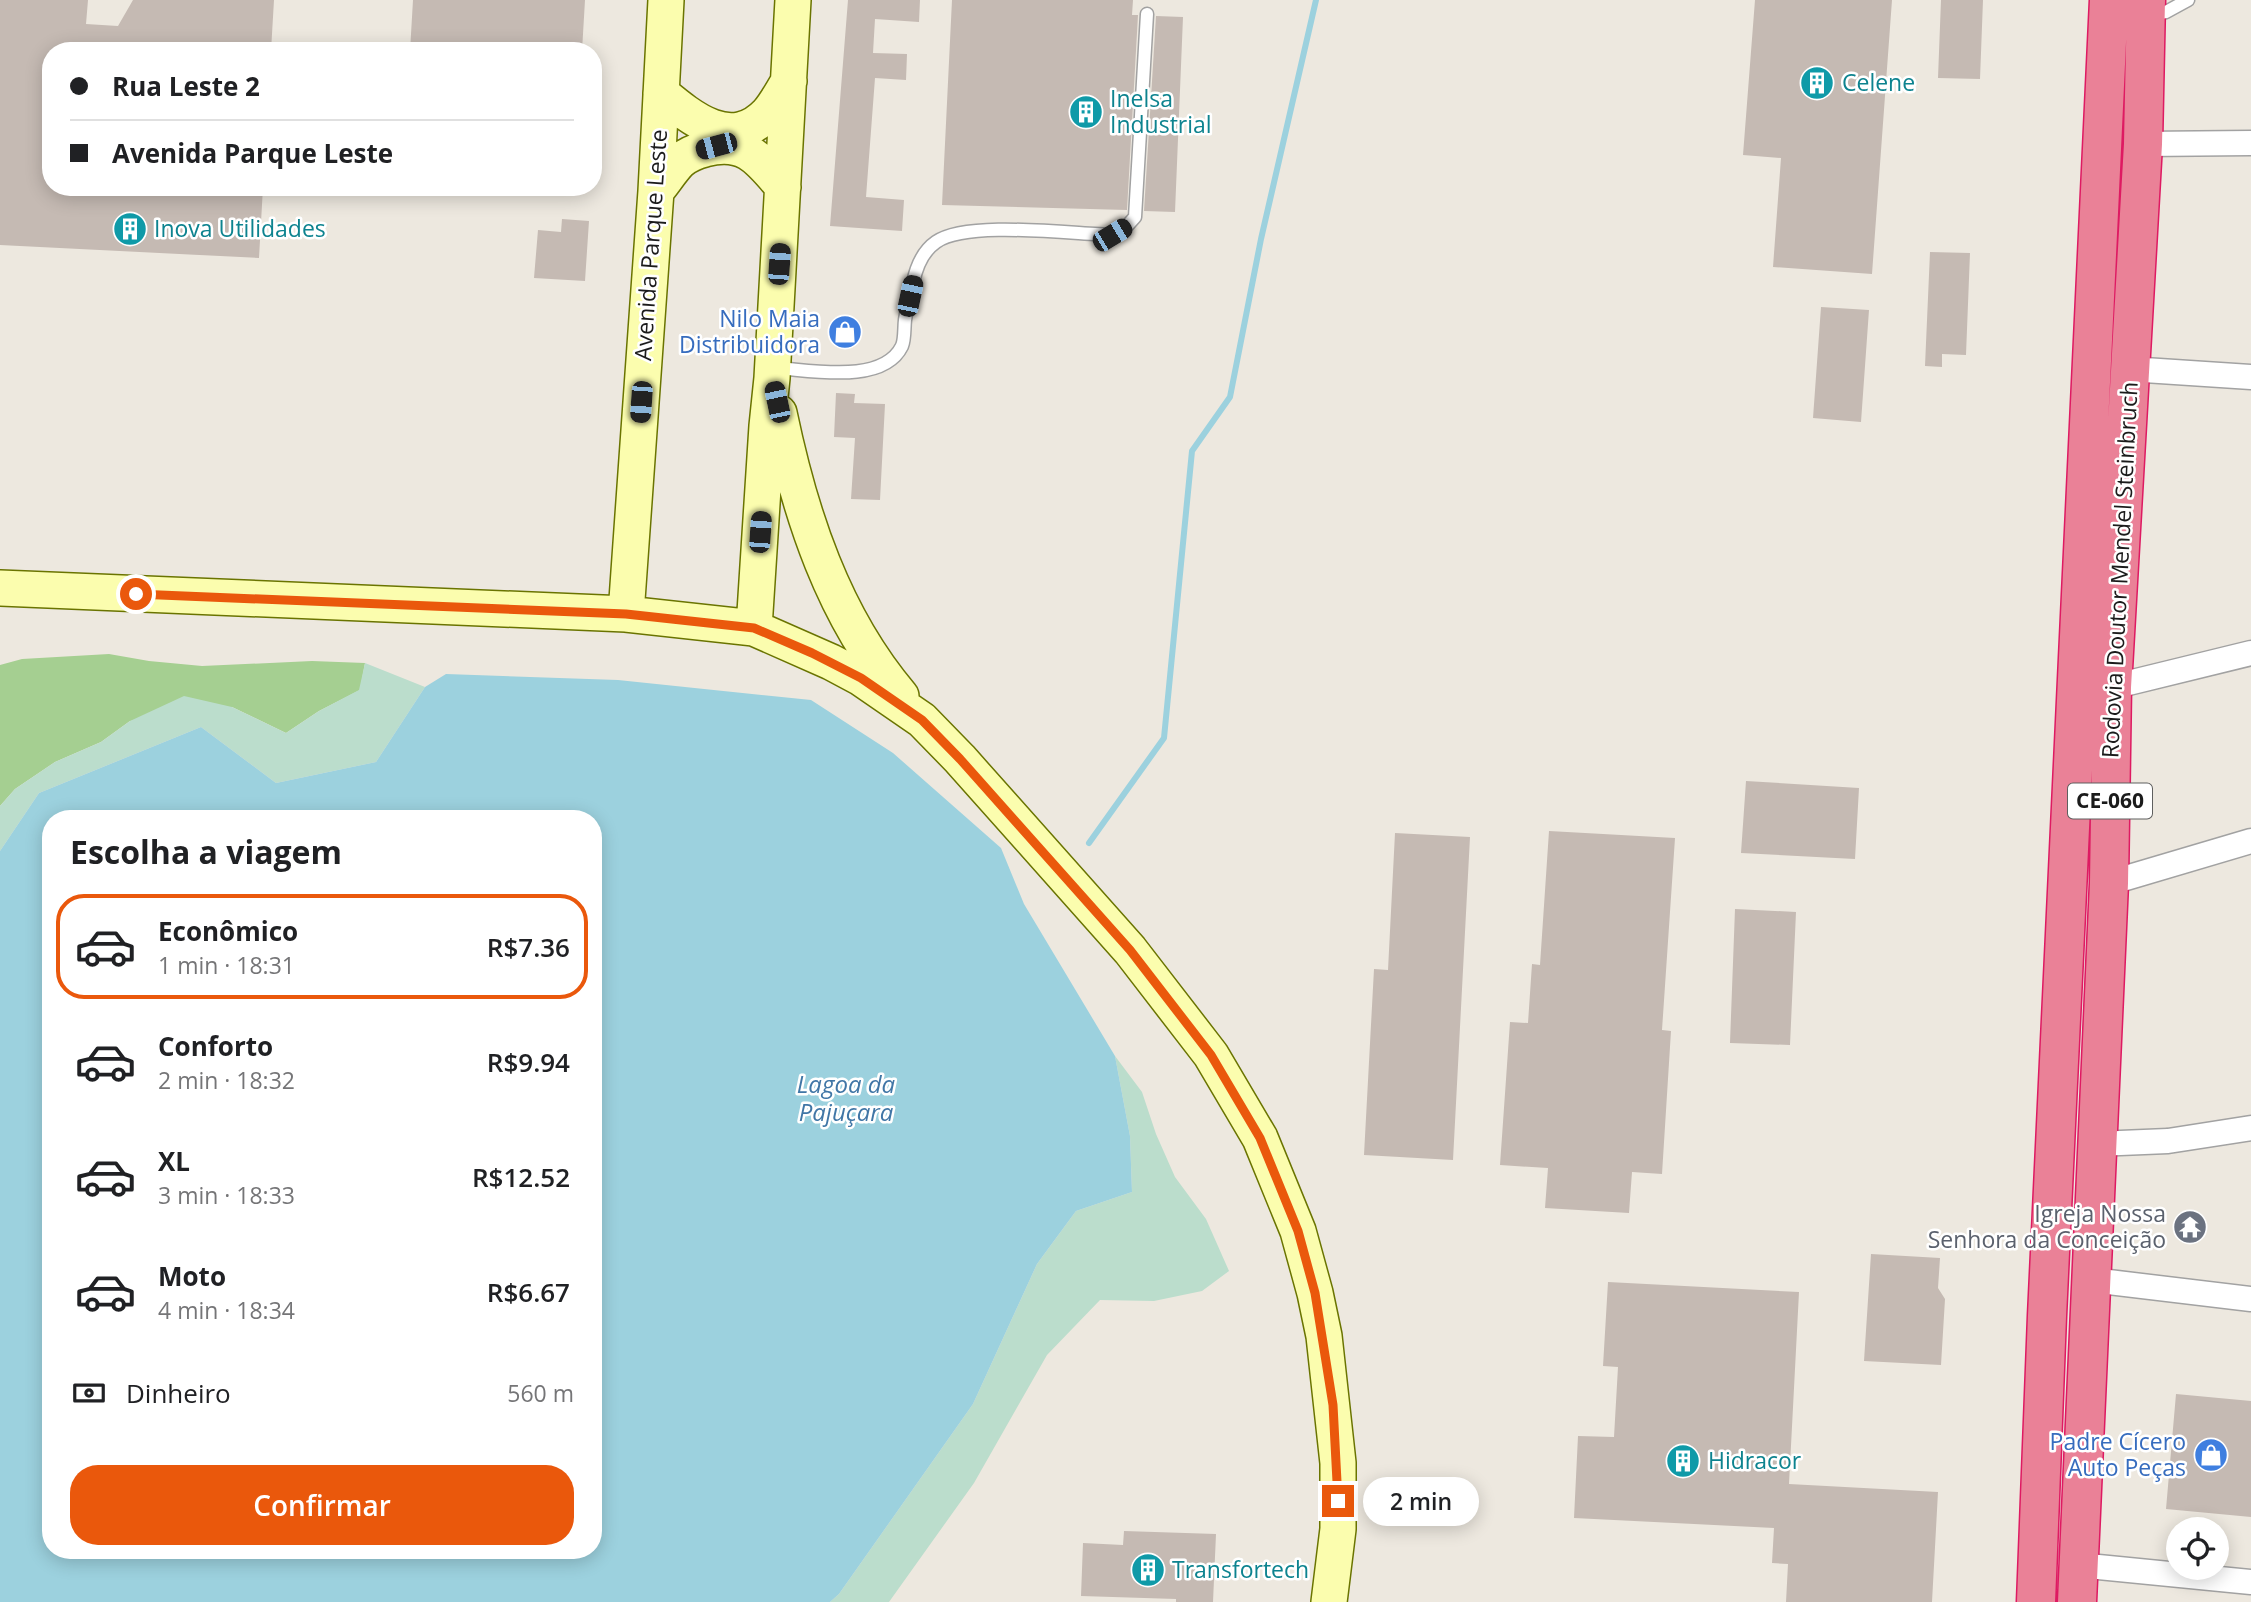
<!DOCTYPE html>
<html lang="pt">
<head>
<meta charset="utf-8">
<style>
	body { margin:0; font-family:"Open Sans",sans-serif; background:#f2f2f2; color:#202124; height:100vh; display:flex; flex-direction:column; font-size:26px; white-space:nowrap }
	* { box-sizing:border-box; margin:0 }
	p { font-size:23px; color:#757577 }
	.icon { flex:none; width:38px; height:38px; fill:none; stroke:currentColor; stroke-width:2; stroke-linecap:round; stroke-linejoin:round }
	.map { position:relative; flex:1; overflow:hidden }
	.panel { position:absolute; left:42px; top:810px; width:560px; height:749px; display:flex; flex-direction:column; background:#fff; border-radius:28px; box-shadow:0 4px 18px #0003 }
	.panel>* { flex:none }
	.hud { position:absolute; left:42px; top:42px; width:560px; height:154px; border-radius:28px; box-shadow:0 4px 18px #0003; display:grid; align-content:center; height:154px; padding:0 28px; background:#fff }
	.controls { position:absolute; left:2166px; top:1517px; display:grid; gap:14px }
	.controls a { display:grid; place-items:center; width:63px; height:63px; border-radius:50%; background:#fff; box-shadow:0 4px 18px #0003; font-size:35px }
	.end { position:absolute; width:32px; height:32px; margin:-16px; border:9px solid #ea580c; background:#fff; box-shadow:0 0 0 4px #fff }
	.from { border-radius:50% }
	.bubble { position:absolute; height:49px; border-radius:24px; background:#fff; box-shadow:0 4px 18px #0003; font-size:23px; font-weight:600; line-height:49px; text-align:center }
	.car { position:absolute; width:21px; height:42px; margin:-21px -10px; border-radius:9px; box-shadow:0 0 5px 2px #0007; background:linear-gradient(#222 24%,#8ab4d8 0 40%,#222 0 76%,#8ab4d8 0 86%,#222 0) }
	.hud b { display:flex; align-items:center; gap:24px; height:66px; font-size:26px }
	.hud b+b { border-top:2px solid #e0e0e0 }
	.hud i { width:18px; height:18px; background:#202124 }
	ul { padding:0; list-style:none }
	li { display:flex; align-items:center; gap:21px; height:105px; margin:0 14px 10px; padding:0 14px; border:4px solid transparent; border-radius:28px }
	li div { flex:1 }
	li b { display:block; font-size:26px }
	li em { font-style:normal; font-weight:600 }
	li.selected { border-color:#ea580c }
	li>.icon { width:63px; height:63px; stroke-width:1.5 }
	h2 { padding:0 28px; font-size:32px; line-height:84px }
	.pay { display:flex; align-items:center; gap:18px; height:77px; padding:0 28px; font-size:26px }
	.pay p { margin-inline-start:auto }
	.button { display:flex; gap:14px; margin-top:auto; padding:14px 28px }
	.button a { flex:1; height:80px; border-radius:28px; background:#ea580c; color:#fff; font-size:28px; font-weight:600; line-height:80px; text-align:center }
	.map>svg:first-child { display:block }
</style>
</head>
<body>
<div class="map">
<svg width="2251" height="1602" viewBox="0 0 2251 1602">
	<rect width="100%" height="100%" fill="#ede8df"/>
	<!-- forest -->
	<path fill="#a5cf91" d="M 109,654 L 149,661 L 202,666 L 312,661 L 365,663 L 360,690 L 319,711 L 286,733 L 232,707 L 130,721 L 101,742 L 55,762 L 15,789 L 0,806 L 0,665 L 22,659 Z"/>
	<!-- wetland -->
	<path fill="#bdc" d="M 365,663 L 425,687 L 376,762 L 276,783 L 201,727 L 39,793 L 0,851 L 0,806 L 15,789 L 55,762 L 101,742 L 130,721 L 184,696 L 232,707 L 286,733 L 319,711 L 359,690 Z
		M 1115,1056 L 1142,1092 L 1156,1134 L 1175,1177 L 1206,1219 L 1229,1271 L 1202,1291 L 1154,1301 L 1100,1300 L 1047,1355 L 974,1483 L 889,1602 L 830,1602 L 839,1594 L 973,1404 L 1037,1264 L 1076,1211 L 1132,1192 L 1130,1136 Z"/>
	<!-- water -->
	<path fill="#9cd1de" fill-rule="evenodd" d="M 446,674 L 618,680 L 811,700 L 893,753 L 1001,848 L 1024,904 L 1115,1056 L 1130,1136 L 1132,1192 L 1076,1211 L 1037,1264 L 973,1404 L 839,1594 L 830,1602 L 0,1602 L 0,851 L 39,793 L 201,727 L 276,783 L 376,762 L 425,687 ZM 51,819 L 593,819 L 593,1550 L 51,1550 Z"/>
	<g fill="none" stroke-linecap="round" stroke-linejoin="round">
		<!-- stream -->
		<path stroke="#9cd1de" stroke-width="6" d="M 1089,843 L 1164,738 L 1192,451 L 1230,397 L 1261,239 L 1316,0"/>
	</g>
	<!-- building -->
	<path fill="#c5bab3" d="M 0,0 L 88,0 L 86,24 L 118,26 L 133,0 L 274,0 L 271,51 L 51,51 L 51,187 L 263,187 L 259,258 L 0,245 Z
		M 413,0 L 585,0 L 582,51 L 410,51 Z
		M 848,0 L 920,0 L 919,22 L 875,19 L 873,53 L 907,54 L 906,80 L 875,78 L 866,197 L 904,200 L 902,231 L 830,226 Z
		M 952,0 L 1133,0 L 1132,15 L 1138,15 L 1127,210 L 942,205 Z
		M 1755,0 L 1892,0 L 1872,274 L 1773,267 L 1781,158 L 1743,155 Z
		M 1941,0 L 1983,0 L 1980,79 L 1938,78 Z
		M 1156,16 L 1183,17 L 1175,212 L 1144,211 Z
		M 562,219 L 589,221 L 585,281 L 534,278 L 538,230 L 561,232 Z
		M 1930,252 L 1970,253 L 1966,355 L 1942,354 L 1942,367 L 1925,366 Z
		M 1821,307 L 1869,310 L 1861,422 L 1813,418 Z
		M 836,393 L 855,394 L 854,403 L 885,404 L 880,500 L 851,499 L 855,438 L 834,437 Z
		M 1746,781 L 1859,788 L 1855,859 L 1741,853 Z
		M 1549,831 L 1675,838 L 1662,1030 L 1671,1031 L 1662,1174 L 1632,1172 L 1629,1213 L 1545,1208 L 1548,1168 L 1500,1165 L 1510,1022 L 1528,1023 L 1532,964 L 1540,965 Z
		M 1395,833 L 1470,837 L 1453,1160 L 1364,1155 L 1374,969 L 1388,970 Z
		M 1735,909 L 1796,912 L 1790,1045 L 1730,1043 Z
		M 1871,1254 L 1940,1258 L 1938,1288 L 1945,1299 L 1941,1365 L 1864,1361 Z
		M 1608,1282 L 1799,1292 L 1789,1484 L 1938,1492 L 1932,1602 L 1786,1602 L 1788,1564 L 1772,1563 L 1774,1528 L 1574,1518 L 1578,1436 L 1614,1437 L 1618,1367 L 1603,1366 Z
		M 2176,1394 L 2251,1401 L 2251,1517 L 2166,1509 Z
		M 1124,1531 L 1216,1534 L 1213,1602 L 1176,1602 L 1176,1599 L 1081,1596 L 1083,1543 L 1123,1545 Z"/>
	<g fill="none" stroke-linecap="round" stroke-linejoin="round">
		<!-- lane casing -->
		<g stroke="#a2a2a2" stroke-width="15">
			<path id="lane" d="M 2149,15 L 2166,12 L 2188,0
				M 776,368 C 811,370 883,385 902,346 C 905,339 904,328 905,320 C 907,307 910,295 913,283 C 916,268 923,251 936,242 C 967,220 1072,234 1112,235 L 1126,227 L 1135,217 L 1147,14"/>
		</g>
		<!-- street casing -->
		<g stroke="#a2a2a2" stroke-width="27">
			<path id="street" d="M 2143,144 L 2251,143
				M 2129,369 L 2251,377
				M 2112,687 L 2251,653
				M 2109,883 L 2251,841
				M 2096,1144 L 2168,1141 L 2251,1128
				M 2092,1280 L 2251,1299
				M 2078,1565 L 2251,1582"/>
		</g>
		<!-- secondary casing -->
		<g stroke="#6a7400" stroke-width="38">
			<path id="secondary" d="M 661,93 C 691,118 731,152 768,113 C 776,104 782,92 789,81
				M 656,191 C 664,182 671,170 680,161 C 687,155 697,151 705,149 C 745,138 760,160 783,187
				M 779,413 C 800,514 833,616 901,696
				M 0,588 L 626,614 L 754,628 L 831,662 L 861,678 L 922,720 L 960,759 L 1130,950 L 1211,1055 L 1260,1138 L 1298,1231 L 1315,1293 L 1324,1336 L 1338,1463 L 1338,1529 L 1329,1602
				M 626,614 L 656,191 L 666,0
				M 754,628 L 767,426 L 772,378 L 793,0"/>
		</g>
		<!-- highway casing -->
		<g stroke="#de1a62" stroke-width="41">
			<path id="highway" d="M 2036,1602 L 2047,1316 L 2109,0
				M 2077,1602 L 2109,883 L 2112,687 L 2143,144 L 2146,0"/>
		</g>
		<!-- lane -->
		<use href="#lane" stroke="#fff" stroke-width="12"/>
		<!-- street -->
		<use href="#street" stroke="#fff" stroke-width="24"/>
		<!-- secondary -->
		<use href="#secondary" stroke="#fbfdae" stroke-width="35"/>
		<!-- highway -->
		<use href="#highway" stroke="#ea8197" stroke-width="38"/>
	</g>
	<g fill="none" stroke-linecap="round" stroke-linejoin="round">
		<!-- route -->
		<path stroke="#ea580c" stroke-width="9" d="M 136,594 L 626,614 L 754,628 L 812,653 L 861,678 L 922,720 L 960,759 L 1130,950 L 1211,1055 L 1260,1138 L 1298,1231 L 1315,1293 L 1333,1405 L 1338,1501"/>
	</g>
	<!-- icons -->
	<defs>
		<g id="building-disc" transform="scale(1.75)"><circle r="9.5" fill="#0f9aa8" stroke="#fff"/><path d="M-4-6H4V6H1V3H-1V6H-4ZM-2.5-4.3h1.7v1.8h-1.7ZM.8-4.3h1.7v1.8H.8ZM-2.5-1h1.7V.8h-1.7ZM.8-1h1.7V.8H.8Z" fill="#fff"/></g>
		<g id="shop-disc" transform="scale(1.75)"><circle r="9.5" fill="#3f7fe0" stroke="#fff"/><path d="M-5-2.5h2.3a2.7 3.5 0 0 1 5.4 0H5L5.5 6h-11ZM-1.5-2.5h3a1.5 2.3 0 0 0-3 0Z" fill="#fff"/></g>
		<g id="temple-disc" transform="scale(1.75)"><circle r="9.5" fill="#6b7280" stroke="#fff"/><path d="M0-6L5-2H3V0L6.5 2.5H4V6H1.5V3h-3V6H-4V2.5H-6.5L-3 0V-2H-5Z" fill="#fff"/></g>
	</defs>
	<g fill-rule="evenodd">
		<use href="#building-disc" x="1817" y="83"/>
		<use href="#building-disc" x="1086" y="112"/>
		<use href="#building-disc" x="130" y="229"/>
		<use href="#shop-disc" x="845" y="332"/>
		<use href="#temple-disc" x="2190" y="1227"/>
		<use href="#shop-disc" x="2211" y="1455"/>
		<use href="#building-disc" x="1683" y="1461"/>
		<use href="#building-disc" x="1148" y="1570"/>
	</g>
	<g text-anchor="middle" stroke-width="5" stroke-linejoin="round" paint-order="stroke">
		<!-- shield labels -->
		<rect fill="#fff" stroke="#5f5f5f" stroke-width="2" x="2068" y="783.5" width="84" height="35" rx="5"/>
		<g font-size="21" font-weight="bold" fill="#1b1b1b">
			<text x="2110" y="808">CE-060</text>
		</g>
		<!-- culture labels -->
		<g font-size="23" fill="#0d838f" stroke="#fff" text-anchor="start">
			<text x="1842" y="91">Celene</text>
			<text x="1110" y="107">Inelsa<tspan x="1110" dy="26">Industrial</tspan></text>
			<text x="154" y="237">Inova Utilidades</text>
			<text x="1708" y="1469">Hidracor</text>
			<text x="1172" y="1578">Transfortech</text>
		</g>
		<!-- street labels -->
		<g font-size="23" fill="#1b1b1b" stroke="#fff">
			<text transform="translate(651 245) rotate(-86)" y="8">Avenida Parque Leste</text>
			<text transform="translate(2120 570) rotate(-87)" y="8">Rodovia Doutor Mendel Steinbruch</text>
		</g>
		<!-- shop labels -->
		<g font-size="23" fill="#366cbe" stroke="#fff" text-anchor="end">
			<text x="820" y="327">Nilo Maia<tspan x="820" dy="26">Distribuidora</tspan></text>
			<text x="2186" y="1450">Padre Cícero<tspan x="2186" dy="26">Auto Peças</tspan></text>
		</g>
		<!-- worship labels -->
		<g font-size="23" fill="#5b616d" stroke="#fff" text-anchor="end">
			<text x="2166" y="1222">Igreja Nossa<tspan x="2166" dy="26">Senhora da Conceição</tspan></text>
		</g>
		<!-- water labels -->
		<g font-size="24" font-style="italic" fill="#4076a6" stroke="#fff">
			<text x="846" y="1093">Lagoa da<tspan x="846" dy="28">Pajuçara</tspan></text>
		</g>
	</g>
</svg>
<div class="controls">
<a><svg class="icon" aria-label="locate" viewBox="0 0 24 24"><circle cx="12" cy="12" r="6"/><path d="M12 2v4M12 18v4M2 12h4M18 12h4"/></svg></a>
</div>
<i class="end from" style="left:136px;top:594px"></i>
<i class="end" style="left:1338px;top:1501px"></i>
<div class="bubble" style="left:1363px;top:1477px;width:116px">2 min</div>
<i class="car" style="left:716px;top:146px;rotate:255deg"></i>
<i class="car" style="left:1112px;top:235px;rotate:59deg"></i>
<i class="car" style="left:779px;top:264px;rotate:4deg"></i>
<i class="car" style="left:910px;top:296px;rotate:12deg"></i>
<i class="car" style="left:641px;top:402px;rotate:184deg"></i>
<i class="car" style="left:777px;top:402px;rotate:348deg"></i>
<i class="car" style="left:760px;top:532px;rotate:4deg"></i>
<div class="hud">
<b><i class="from"></i>Rua Leste 2</b>
<b><i></i>Avenida Parque Leste</b>
</div>
<section class="panel">
<h2>Escolha a viagem</h2>
<ul>
<li class="selected"><svg class="icon" aria-label="car" viewBox="0 0 24 24"><path d="M5 17H2v-5l4-1 3-4h7l3 4 3 1v5h-3M9 17h6M6 11h13"/><circle cx="7" cy="17" r="2"/><circle cx="17" cy="17" r="2"/></svg><div><b>Econômico</b><p>1 min · 18:31</p></div><em>R$7.36</em></li>
<li><svg class="icon" aria-label="car" viewBox="0 0 24 24"><path d="M5 17H2v-5l4-1 3-4h7l3 4 3 1v5h-3M9 17h6M6 11h13"/><circle cx="7" cy="17" r="2"/><circle cx="17" cy="17" r="2"/></svg><div><b>Conforto</b><p>2 min · 18:32</p></div><em>R$9.94</em></li>
<li><svg class="icon" aria-label="car" viewBox="0 0 24 24"><path d="M5 17H2v-5l4-1 3-4h7l3 4 3 1v5h-3M9 17h6M6 11h13"/><circle cx="7" cy="17" r="2"/><circle cx="17" cy="17" r="2"/></svg><div><b>XL</b><p>3 min · 18:33</p></div><em>R$12.52</em></li>
<li><svg class="icon" aria-label="car" viewBox="0 0 24 24"><path d="M5 17H2v-5l4-1 3-4h7l3 4 3 1v5h-3M9 17h6M6 11h13"/><circle cx="7" cy="17" r="2"/><circle cx="17" cy="17" r="2"/></svg><div><b>Moto</b><p>4 min · 18:34</p></div><em>R$6.67</em></li>
</ul>
<div class="pay"><svg class="icon" aria-label="cash" viewBox="0 0 24 24"><path d="M3 7h18v10H3z"/><circle cx="12" cy="12" r="2"/></svg>Dinheiro<p>560 m</p></div>
<div class="button"><a>Confirmar</a></div>
</section>
</div>
</body>
</html>
